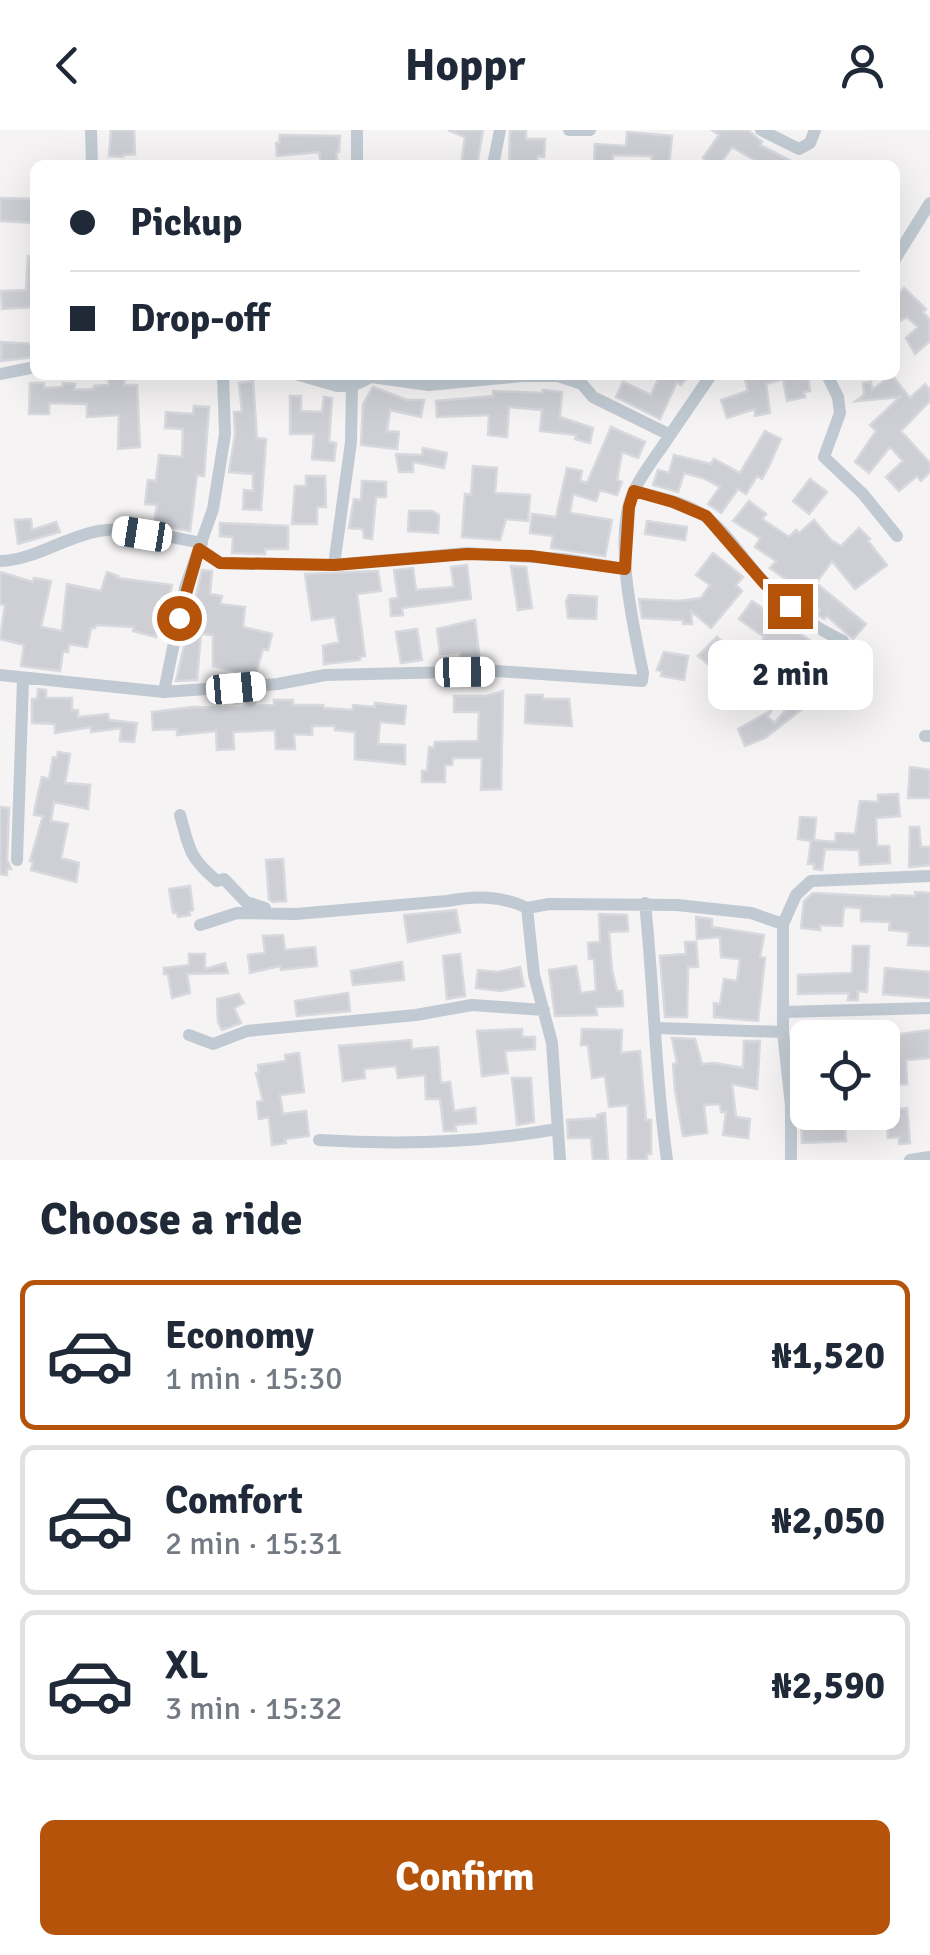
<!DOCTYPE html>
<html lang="en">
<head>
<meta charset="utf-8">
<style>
	body { margin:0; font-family:Signika,sans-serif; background:#f6f6f7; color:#1f2937; height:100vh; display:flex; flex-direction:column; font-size:38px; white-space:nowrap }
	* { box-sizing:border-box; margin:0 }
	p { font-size:32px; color:#747a83 }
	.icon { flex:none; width:55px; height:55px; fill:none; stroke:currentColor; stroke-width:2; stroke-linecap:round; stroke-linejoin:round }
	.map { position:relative; height:1030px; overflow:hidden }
	.side { display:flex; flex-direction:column; background:#fff; flex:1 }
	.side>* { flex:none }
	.banner { position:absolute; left:30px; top:30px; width:870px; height:220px; border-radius:15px; box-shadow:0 10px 40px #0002; display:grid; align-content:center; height:220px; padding:0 40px; background:#fff }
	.buttons { position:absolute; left:790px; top:890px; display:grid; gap:20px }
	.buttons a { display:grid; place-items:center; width:110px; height:110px; border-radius:15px; background:#fff; box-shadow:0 10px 40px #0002; font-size:50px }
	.end { position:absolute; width:45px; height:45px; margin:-22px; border:12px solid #b45309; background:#fff; box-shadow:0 0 0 5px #fff }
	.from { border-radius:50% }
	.bubble { position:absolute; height:70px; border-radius:15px; background:#fff; box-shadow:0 10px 40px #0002; font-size:32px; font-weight:700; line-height:70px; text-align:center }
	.car { position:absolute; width:30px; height:60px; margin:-30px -15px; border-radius:12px; box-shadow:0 0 8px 2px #0007; background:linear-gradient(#fff 24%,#345 0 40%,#fff 0 76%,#345 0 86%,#fff 0) }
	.banner b { display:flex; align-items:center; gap:35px; height:95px; font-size:38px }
	.banner b+b { border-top:2px solid #e0e1e3 }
	.banner i { width:25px; height:25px; background:#1f2937 }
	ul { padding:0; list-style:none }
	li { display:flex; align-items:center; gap:30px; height:150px; margin:0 20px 15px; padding:0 20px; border:5px solid #e0e1e3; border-radius:15px }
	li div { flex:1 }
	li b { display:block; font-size:38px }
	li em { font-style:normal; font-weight:700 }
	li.active { border-color:#b45309 }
	li>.icon { width:90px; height:90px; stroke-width:1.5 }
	h2 { padding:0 40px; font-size:45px; line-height:120px }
	.button { display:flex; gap:20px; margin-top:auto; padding:20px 40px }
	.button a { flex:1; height:115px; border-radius:15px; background:#b45309; color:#fff; font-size:40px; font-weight:700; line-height:115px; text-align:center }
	header { display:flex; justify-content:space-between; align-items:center; height:130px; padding:0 40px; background:#fff; font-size:45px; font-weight:700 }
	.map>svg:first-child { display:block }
</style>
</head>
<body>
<header><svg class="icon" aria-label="back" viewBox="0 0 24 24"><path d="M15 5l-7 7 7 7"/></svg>Hoppr<svg class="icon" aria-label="person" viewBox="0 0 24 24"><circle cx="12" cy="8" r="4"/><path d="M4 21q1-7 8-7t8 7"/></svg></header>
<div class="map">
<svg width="930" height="1030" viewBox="0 0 930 1030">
	<rect width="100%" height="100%" fill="#f5f3f3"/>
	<!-- building -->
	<path fill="#cdcfd5" stroke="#d7d9de" stroke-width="2.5" d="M 111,0 L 134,0 L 135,24 L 123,25 L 123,27 L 109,26 Z
		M 448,0 L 483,0 L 477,35 L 461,35 L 465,7 Z
		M 510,0 L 526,0 L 526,9 L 545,9 L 544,27 L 538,26 L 536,35 L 509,35 Z
		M 712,0 L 748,0 L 762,12 L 760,15 L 799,35 L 763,35 L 732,17 L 719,35 L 713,35 L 703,28 L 719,5 Z
		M 627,2 L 672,6 L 669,35 L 651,34 L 652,26 L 613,25 L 613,35 L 594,35 L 595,14 L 626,16 Z
		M 280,5 L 340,6 L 339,22 L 336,22 L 338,35 L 321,35 L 319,22 L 277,26 L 276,13 L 279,13 Z
		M 0,68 L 35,69 L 35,93 L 0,91 Z
		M 28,126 L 35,126 L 35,177 L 2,179 L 1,161 L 26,160 Z
		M 904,158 L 926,179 L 923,182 L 930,190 L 930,211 L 915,224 L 906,208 L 918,197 L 907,187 L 895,194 L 895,167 Z
		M 1,212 L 35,214 L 35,227 L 1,231 Z
		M 660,245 L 689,245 L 681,255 L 677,252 L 660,289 L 616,267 L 623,252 L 651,265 Z
		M 744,245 L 808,245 L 810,261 L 804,262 L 805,267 L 787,271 L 783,249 L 766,254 L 770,283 L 755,286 L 755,279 L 727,288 L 721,270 L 748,261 Z
		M 892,245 L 910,268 L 925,254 L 930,260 L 930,271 L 901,301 L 930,333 L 930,342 L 921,351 L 917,346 L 899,361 L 886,347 L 903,331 L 890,317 L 869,343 L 855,332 L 876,301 L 870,295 L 900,267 L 856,271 L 864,265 L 863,253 L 871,252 L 872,260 Z
		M 108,247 L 125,248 L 124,255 L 137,255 L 140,317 L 118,319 L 119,285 L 87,287 L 87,274 L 49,273 L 49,284 L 29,284 L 30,253 L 44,253 L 44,258 L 63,257 L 63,253 L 75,254 L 74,260 L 94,259 L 94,256 L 109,255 Z
		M 253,251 L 257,308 L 266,309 L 261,380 L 243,379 L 244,360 L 253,361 L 253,344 L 229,342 L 235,305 L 234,282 L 242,282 L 239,253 Z
		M 373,257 L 407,270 L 424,270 L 421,287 L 390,280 L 387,301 L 399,302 L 397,319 L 361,315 L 363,274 Z
		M 543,260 L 562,262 L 560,287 L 593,298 L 590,313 L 575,309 L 576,305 L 540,301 L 542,280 L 509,277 L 507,307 L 488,305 L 489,285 L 437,287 L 436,271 L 493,266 L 493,261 L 543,263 Z
		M 290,266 L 301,266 L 301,281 L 322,282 L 324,267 L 332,268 L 329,312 L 336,313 L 334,331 L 312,329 L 314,304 L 290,304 Z
		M 194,276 L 209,277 L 204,346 L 197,345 L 190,401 L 154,394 L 157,375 L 145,374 L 148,350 L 156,351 L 159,325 L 182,327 L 183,299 L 165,298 L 166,282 L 193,284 Z
		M 611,297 L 645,312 L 638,328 L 622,322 L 617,350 L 622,352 L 617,365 L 600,360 L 596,371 L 573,364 L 570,383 L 612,390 L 605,426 L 551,418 L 553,406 L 530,403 L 532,384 L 556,387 L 567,338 L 582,341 L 580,351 L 587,353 Z
		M 765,301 L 781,309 L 769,336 L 762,349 L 757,346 L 746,364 L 738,359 L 721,383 L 708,374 L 720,357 L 703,348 L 684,343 L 678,362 L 653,355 L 658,340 L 669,343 L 674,325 L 711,334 L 714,329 L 740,343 Z
		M 423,318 L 447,323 L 444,338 L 413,332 L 413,342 L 399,342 L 396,324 L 422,325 Z
		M 473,336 L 497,338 L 495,363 L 530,365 L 528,391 L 506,389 L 500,410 L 462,407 L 465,364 L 471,365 Z
		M 306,346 L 325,346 L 326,377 L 317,377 L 317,394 L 292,394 L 295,356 L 306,356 Z
		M 810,349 L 827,362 L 809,384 L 793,371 Z
		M 362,351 L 386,352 L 386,367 L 376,367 L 372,409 L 364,408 L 363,399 L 349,398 L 354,369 L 361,370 Z
		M 749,371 L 766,384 L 762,389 L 789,407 L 796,400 L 799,403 L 814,390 L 831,410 L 841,416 L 859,398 L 870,409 L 868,411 L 887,435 L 855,459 L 832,431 L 816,453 L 866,494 L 853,509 L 827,486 L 824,489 L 817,485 L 820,480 L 813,474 L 818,468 L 805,458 L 802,461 L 770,438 L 776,431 L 755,417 L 760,408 L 733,391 Z
		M 409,381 L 432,381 L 439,385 L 438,403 L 408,401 Z
		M 31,389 L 32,400 L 56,392 L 60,402 L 18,414 L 15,390 Z
		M 647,391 L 687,397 L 685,410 L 645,404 Z
		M 220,393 L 288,396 L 288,419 L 265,419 L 265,424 L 232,423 L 233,407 L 220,406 Z
		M 713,423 L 743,447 L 736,455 L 742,461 L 711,498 L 691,481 L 692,494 L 683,494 L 683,490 L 642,488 L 639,469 L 679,471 L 701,468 L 710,455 L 696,445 Z
		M 467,435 L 471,469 L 402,478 L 403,485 L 391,486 L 390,469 L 398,468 L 394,440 L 413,438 L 416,460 L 454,457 L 451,437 Z
		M 511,436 L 526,437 L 532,478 L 518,480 Z
		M 202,440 L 212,441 L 210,464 L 222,466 L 220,474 L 245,477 L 243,497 L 272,504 L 268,520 L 263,519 L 255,546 L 213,536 L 213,505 L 201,504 L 197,550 L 176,551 Z
		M 378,441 L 381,461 L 357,464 L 365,526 L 360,527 L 360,530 L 324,534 L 323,516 L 339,512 L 335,487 L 312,490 L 305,444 Z
		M 0,442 L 33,452 L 34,448 L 51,451 L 41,497 L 62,501 L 67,454 L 101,461 L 107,442 L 118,446 L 117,448 L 172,455 L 164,492 L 158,492 L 156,507 L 133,501 L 134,497 L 96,495 L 95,498 L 91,498 L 87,517 L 69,514 L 68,522 L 63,521 L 60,541 L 21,536 L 24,515 L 0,509 L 5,475 L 0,474 Z
		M 569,465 L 597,467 L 596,489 L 568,488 L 566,471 Z
		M 752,471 L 814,513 L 789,553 L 775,542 L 786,525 L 762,511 L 764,507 L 739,489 Z
		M 475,490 L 480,531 L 461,532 L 460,522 L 440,524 L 437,499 Z
		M 417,499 L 422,530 L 401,533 L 396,502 Z
		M 717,507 L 770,551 L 755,573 L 698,526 Z
		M 664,522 L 688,526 L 684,550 L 661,546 L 662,541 L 657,540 Z
		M 38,559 L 46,560 L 46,568 L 72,568 L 72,580 L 78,580 L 78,587 L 108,584 L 109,590 L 137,593 L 134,612 L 120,611 L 121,598 L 91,602 L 91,597 L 55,603 L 55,594 L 32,593 L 32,569 L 37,569 Z
		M 503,561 L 501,659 L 481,660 L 482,628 L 453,628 L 452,635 L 445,635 L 445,652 L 422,652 L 422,641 L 427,641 L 429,617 L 434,618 L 435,612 L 478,611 L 479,582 L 454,582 L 454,566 L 486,566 Z
		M 526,565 L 543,565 L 543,569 L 569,569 L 572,596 L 525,593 Z
		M 794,569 L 801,580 L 765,608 L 745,616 L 738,599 L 772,580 L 767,587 L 775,593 Z
		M 274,570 L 293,570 L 293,575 L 323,575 L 324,578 L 353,580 L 353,575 L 375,577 L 375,573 L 406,576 L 404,594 L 380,592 L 378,614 L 405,615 L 405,634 L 355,629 L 355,602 L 335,600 L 335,596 L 312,596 L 312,605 L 294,604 L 295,619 L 276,619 L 275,600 L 233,602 L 234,619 L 217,620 L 216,601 L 177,605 L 177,599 L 153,600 L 152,582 L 193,577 L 241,578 L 246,576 L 246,571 L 255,571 L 255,576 L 274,575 Z
		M 58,622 L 70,624 L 65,653 L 90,655 L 88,679 L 54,672 L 51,691 L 68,694 L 61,728 L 79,733 L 76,752 L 31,740 L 33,732 L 30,731 L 43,686 L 34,685 L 36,673 L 42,647 L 49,649 L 53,627 L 57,628 Z
		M 910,637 L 930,640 L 930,668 L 908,668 Z
		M 898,664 L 900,686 L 876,688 L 877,716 L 889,716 L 890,733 L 860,735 L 859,720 L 825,719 L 822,740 L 814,739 L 814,734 L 808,734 L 811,711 L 798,709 L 800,687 L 816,688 L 814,710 L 835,712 L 836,703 L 855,704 L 860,671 L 878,672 L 878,665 Z
		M 0,677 L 9,678 L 7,730 L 11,739 L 7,739 L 7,745 L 0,744 Z
		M 910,697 L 919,697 L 921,717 L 930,717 L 930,735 L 909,737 Z
		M 283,729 L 286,771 L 273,772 L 269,769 L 266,730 Z
		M 190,756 L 193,780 L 189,781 L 190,785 L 178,787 L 177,783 L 173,783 L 169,759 Z
		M 915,762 L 930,763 L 930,816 L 908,815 L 909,802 L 889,800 L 890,792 L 861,791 L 861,778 L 844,777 L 842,796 L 820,795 L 820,800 L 801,798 L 804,771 L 813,763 L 891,767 L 892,765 L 915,766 Z
		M 456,780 L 460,802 L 408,812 L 404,785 Z
		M 599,784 L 627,785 L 628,801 L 609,802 L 612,840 L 617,861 L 622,861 L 623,876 L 596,877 L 597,885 L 555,886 L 549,840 L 576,836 L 581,863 L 596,861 L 594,829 L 589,829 L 588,813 L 600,812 Z
		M 696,787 L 712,789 L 712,797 L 764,805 L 760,827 L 765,828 L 758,891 L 714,887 L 714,873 L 720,874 L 724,849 L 737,851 L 740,829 L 721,827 L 720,807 L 697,809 Z
		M 283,805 L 285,820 L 315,817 L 317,836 L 281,840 L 280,836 L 250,843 L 248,825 L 265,823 L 263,806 Z
		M 685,812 L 696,812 L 698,837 L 688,837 L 687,887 L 665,887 L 660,826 L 686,824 Z
		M 853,816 L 869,816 L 867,862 L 858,861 L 858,870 L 848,870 L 849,863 L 798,864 L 798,845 L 852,843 Z
		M 189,824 L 205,824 L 205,839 L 225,833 L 228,843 L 187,844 L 190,863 L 172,868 L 168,844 L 164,844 L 164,838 L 189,835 Z
		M 460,824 L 465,866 L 447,869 L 443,826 Z
		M 402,832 L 404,850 L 353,855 L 351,841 Z
		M 520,837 L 524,856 L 501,861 L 476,858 L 478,840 L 498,842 Z
		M 885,838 L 930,842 L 930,868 L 883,864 Z
		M 348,863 L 350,881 L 297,886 L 295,871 Z
		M 239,864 L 244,873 L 234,878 L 241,893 L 222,900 L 218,892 L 217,869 Z
		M 522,899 L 522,907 L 535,907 L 535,919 L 505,921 L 508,943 L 482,946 L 477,901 Z
		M 582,899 L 622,900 L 621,923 L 640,921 L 646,990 L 651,990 L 651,1024 L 647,1024 L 647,1030 L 628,1030 L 628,975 L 609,977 L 605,946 L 592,948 L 588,915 L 581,915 Z
		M 930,900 L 930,928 L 906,930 L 907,954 L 882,956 L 882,944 L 888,944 L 885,906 Z
		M 672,908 L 695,909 L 702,934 L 715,933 L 743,938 L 744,911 L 760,911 L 757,959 L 732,954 L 736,987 L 750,989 L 748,1008 L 723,1005 L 726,982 L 721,982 L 720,974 L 704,975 L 707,1003 L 683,1006 L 675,960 L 673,934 L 677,933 Z
		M 411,910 L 412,919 L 438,917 L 441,953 L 450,952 L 454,981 L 475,978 L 476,993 L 455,995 L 456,1001 L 444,1001 L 440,969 L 426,969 L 425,945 L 398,948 L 396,936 L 364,939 L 365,948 L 343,951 L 339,916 Z
		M 299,923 L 304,962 L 280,965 L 283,984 L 306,981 L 309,1006 L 285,1009 L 286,1013 L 272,1015 L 269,987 L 259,989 L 257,972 L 263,971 L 256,943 L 259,943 L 258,935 L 286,931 L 285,925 Z
		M 512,948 L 531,948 L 534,992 L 517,995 Z
		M 907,978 L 910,1013 L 899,1014 L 899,1007 L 888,1008 L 886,980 Z
		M 826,982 L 844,982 L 846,1011 L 802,1013 L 801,986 Z
		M 605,983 L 608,1030 L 593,1030 L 591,1008 L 568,1008 L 567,990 L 598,988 L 597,985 Z"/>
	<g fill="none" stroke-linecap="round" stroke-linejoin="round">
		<!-- minor -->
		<path stroke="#c1cad2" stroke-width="12" d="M 91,0 L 92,35
			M 357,0 L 357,35
			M 569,0 L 590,0
			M 761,0 L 799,19 L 810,13 L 815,0
			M 493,35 L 500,0
			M 895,129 L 930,73
			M 0,244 L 35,237
			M 299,245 L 337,256 L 352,256 L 371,247 L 429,255 L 522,246 L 558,246 L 582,254 L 593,267 L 670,305 L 711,245
			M 827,245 L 838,267 L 840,283 L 824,327 L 863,364 L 897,406
			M 634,361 C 657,367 686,372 706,387 C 729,404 744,431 763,451 C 785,476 813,497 843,511
			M 199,419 L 220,433 L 334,435 L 467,423 L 564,429 L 625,439
			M 0,431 C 35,430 64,407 99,401 C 130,395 170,408 202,413
			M 334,435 L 351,312 L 352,256
			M 0,545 L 164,562 L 278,554 L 325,545 L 497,541 L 642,551 L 643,543 C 633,495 614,411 632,365 C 641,344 658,324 670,305
			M 164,562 L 185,458 L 213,379 L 225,304 L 223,245
			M 925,606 L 930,606
			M 180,685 C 190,720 188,726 217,751 L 224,749 L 246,772 L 265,778
			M 17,730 L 23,550
			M 645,773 C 654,859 655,945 667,1030
			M 527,778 L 534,845 L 552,913 L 560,1030
			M 200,795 L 237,783 L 296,784 L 447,771 C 474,766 501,765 527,778 L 549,774 L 677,775 L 751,783 L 783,794
			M 783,882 L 930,878
			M 657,898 L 783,902
			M 189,905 L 213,914 L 247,901 L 416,885 L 472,875 L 544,880
			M 319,1010 C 399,1015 478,1013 557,999
			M 791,1030 L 791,976 L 783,902 L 783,794 L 796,765 L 811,751 L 930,746
			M 910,1030 L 930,1027"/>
	</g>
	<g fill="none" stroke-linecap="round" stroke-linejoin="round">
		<!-- route -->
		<path stroke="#b45309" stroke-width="12" d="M 179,488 L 199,419 L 220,433 L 334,435 L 467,424 L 531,426 L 625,439 L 629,377 L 634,361 L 673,372 L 706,386 L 765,454 L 790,476"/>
	</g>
</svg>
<div class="buttons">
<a><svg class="icon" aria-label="locate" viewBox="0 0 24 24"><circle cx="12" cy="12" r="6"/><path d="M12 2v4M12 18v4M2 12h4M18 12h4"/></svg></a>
</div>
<i class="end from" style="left:179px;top:488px"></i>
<i class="end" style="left:790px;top:476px"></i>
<div class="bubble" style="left:708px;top:510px;width:165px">2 min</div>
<i class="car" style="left:142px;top:404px;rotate:279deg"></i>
<i class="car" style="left:465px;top:542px;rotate:89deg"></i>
<i class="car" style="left:236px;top:558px;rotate:85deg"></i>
<div class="banner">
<b><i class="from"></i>Pickup</b>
<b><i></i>Drop-off</b>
</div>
</div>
<section class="side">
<h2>Choose a ride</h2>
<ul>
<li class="active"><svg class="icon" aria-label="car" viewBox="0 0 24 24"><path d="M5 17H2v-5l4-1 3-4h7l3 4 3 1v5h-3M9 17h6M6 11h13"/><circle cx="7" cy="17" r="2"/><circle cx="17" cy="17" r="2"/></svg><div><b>Economy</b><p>1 min · 15:30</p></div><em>₦1,520</em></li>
<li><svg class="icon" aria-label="car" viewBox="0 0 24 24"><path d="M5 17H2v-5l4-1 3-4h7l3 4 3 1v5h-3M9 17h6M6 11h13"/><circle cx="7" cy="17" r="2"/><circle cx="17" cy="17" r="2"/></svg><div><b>Comfort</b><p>2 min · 15:31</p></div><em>₦2,050</em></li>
<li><svg class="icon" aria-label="car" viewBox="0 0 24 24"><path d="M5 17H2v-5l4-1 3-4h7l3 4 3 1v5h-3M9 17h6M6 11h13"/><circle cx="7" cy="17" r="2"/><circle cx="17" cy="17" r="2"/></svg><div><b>XL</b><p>3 min · 15:32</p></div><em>₦2,590</em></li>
</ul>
<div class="button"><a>Confirm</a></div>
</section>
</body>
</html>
